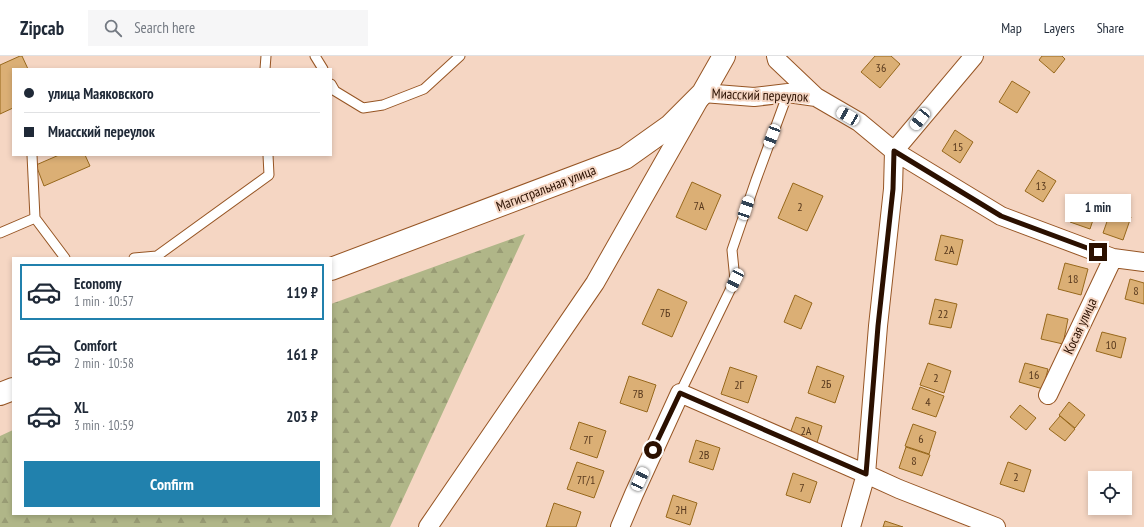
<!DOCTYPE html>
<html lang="en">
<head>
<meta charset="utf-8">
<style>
	body { margin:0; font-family:"PT Sans Narrow",sans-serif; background:#f6f6f7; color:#1f2937; height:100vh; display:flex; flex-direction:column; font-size:15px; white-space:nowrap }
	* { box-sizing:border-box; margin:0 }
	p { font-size:13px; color:#747a83 }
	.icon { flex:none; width:22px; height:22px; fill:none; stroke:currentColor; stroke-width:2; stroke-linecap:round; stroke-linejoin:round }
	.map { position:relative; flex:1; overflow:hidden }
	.drawer { position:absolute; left:12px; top:201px; width:320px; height:258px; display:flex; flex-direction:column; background:#fff; border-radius:0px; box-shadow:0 2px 6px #0003 }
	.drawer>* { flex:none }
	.hud { position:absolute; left:12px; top:12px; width:320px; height:88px; border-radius:0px; box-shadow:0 2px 6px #0003; display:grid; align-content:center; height:88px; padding:0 12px; background:#fff }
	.buttons { position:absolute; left:1088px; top:415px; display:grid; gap:8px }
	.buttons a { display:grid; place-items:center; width:44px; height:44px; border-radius:0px; background:#fff; box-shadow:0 2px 6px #0003; font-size:20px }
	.end { position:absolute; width:18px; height:18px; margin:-9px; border:5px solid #2b1000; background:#fff; box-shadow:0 0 0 2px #fff }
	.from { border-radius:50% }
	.bubble { position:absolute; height:28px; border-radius:0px; background:#fff; box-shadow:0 2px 6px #0003; font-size:13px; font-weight:700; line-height:28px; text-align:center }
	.car { position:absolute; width:12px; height:24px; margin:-12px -6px; border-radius:5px; box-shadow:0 0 3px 1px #0007; background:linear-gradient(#fff 24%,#345 0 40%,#fff 0 76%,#345 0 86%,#fff 0) }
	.hud b { display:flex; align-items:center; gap:14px; height:38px; font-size:15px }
	.hud b+b { border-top:1px solid #e0e1e3 }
	.hud i { width:10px; height:10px; background:#1f2937 }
	ul { padding:7px 0 0; list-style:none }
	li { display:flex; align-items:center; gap:12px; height:56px; margin:0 8px 6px; padding:0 4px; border:2px solid transparent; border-radius:0px }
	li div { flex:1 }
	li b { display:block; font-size:15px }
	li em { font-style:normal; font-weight:700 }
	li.active { border-color:#2181ad }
	li>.icon { width:36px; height:36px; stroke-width:1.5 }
	.primary-button { display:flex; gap:8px; margin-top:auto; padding:8px 12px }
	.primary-button a { flex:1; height:46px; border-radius:0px; background:#2181ad; color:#fff; font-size:16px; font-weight:700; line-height:46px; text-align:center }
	header { display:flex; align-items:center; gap:24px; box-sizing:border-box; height:56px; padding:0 20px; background:#fff; border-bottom:1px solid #e0e1e3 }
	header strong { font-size:19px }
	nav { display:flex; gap:22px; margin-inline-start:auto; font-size:14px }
	.search { width:280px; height:36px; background:#f6f6f7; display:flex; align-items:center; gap:10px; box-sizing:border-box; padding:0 14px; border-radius:0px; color:#747a83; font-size:15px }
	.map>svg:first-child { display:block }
</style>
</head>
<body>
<header>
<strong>Zipcab</strong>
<div class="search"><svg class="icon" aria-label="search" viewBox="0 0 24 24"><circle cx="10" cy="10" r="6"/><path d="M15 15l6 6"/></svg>Search here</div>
<nav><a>Map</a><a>Layers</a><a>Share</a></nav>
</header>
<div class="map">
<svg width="1144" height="471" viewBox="0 0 1144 471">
	<defs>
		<pattern id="forest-firs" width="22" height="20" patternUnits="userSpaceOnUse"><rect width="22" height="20" fill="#b0b688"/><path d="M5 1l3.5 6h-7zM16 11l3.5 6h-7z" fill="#989b74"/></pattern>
	</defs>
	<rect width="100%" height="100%" fill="#f5d6c3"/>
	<!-- forest -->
	<path fill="url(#forest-firs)" d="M 525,178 L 390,471 L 0,471 L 0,380 L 13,374 L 13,458 L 331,458 L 331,248 Z"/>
	<!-- building -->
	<path fill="#dbaf75" stroke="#97681c" d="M 20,0 L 22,0 L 28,13 L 13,13 L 13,52 L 0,58 L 0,9 Z
		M 875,0 L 891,0 L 900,8 L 880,32 L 861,16 Z
		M 1042,0 L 1062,0 L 1065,3 L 1054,17 L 1039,4 Z
		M 1012,25 L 1030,36 L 1017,57 L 999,46 Z
		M 955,74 L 973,86 L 960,107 L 942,95 Z
		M 59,99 L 85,99 L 90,110 L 44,130 L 36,109 Z
		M 1038,114 L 1056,125 L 1043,146 L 1025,135 Z
		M 692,126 L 721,139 L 706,174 L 676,161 Z
		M 793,127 L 823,140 L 807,175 L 778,162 Z
		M 1078,143 L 1098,149 L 1090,173 L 1070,166 Z
		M 1111,154 L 1131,161 L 1123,184 L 1103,177 Z
		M 941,179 L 963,184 L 957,209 L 935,204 Z
		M 1065,207 L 1088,213 L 1081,239 L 1058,233 Z
		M 1130,223 L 1144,227 L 1144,248 L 1125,243 Z
		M 658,233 L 687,246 L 672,281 L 642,268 Z
		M 795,239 L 812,247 L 801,273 L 784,266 Z
		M 935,243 L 957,248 L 951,272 L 929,268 Z
		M 1047,258 L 1068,263 L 1063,288 L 1041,283 Z
		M 1102,276 L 1126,282 L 1121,302 L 1096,295 Z
		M 928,307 L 951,315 L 944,337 L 920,329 Z
		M 1025,307 L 1048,313 L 1043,333 L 1019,326 Z
		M 817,310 L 844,320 L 835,347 L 808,337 Z
		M 730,311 L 757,320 L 748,347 L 721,338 Z
		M 629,320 L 656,329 L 647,356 L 620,347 Z
		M 920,331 L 944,340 L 936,361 L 912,353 Z
		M 1069,346 L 1085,359 L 1075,372 L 1059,359 Z
		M 1020,349 L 1036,362 L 1026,374 L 1010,361 Z
		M 1060,360 L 1075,373 L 1065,385 L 1049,373 Z
		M 796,361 L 822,370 L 816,390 L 789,380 Z
		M 579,366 L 606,375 L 597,402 L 570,393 Z
		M 913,368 L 936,376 L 929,398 L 905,390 Z
		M 696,384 L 720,392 L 713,414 L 689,406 Z
		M 906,391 L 930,399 L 922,420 L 899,412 Z
		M 577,406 L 604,415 L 594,442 L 567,433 Z
		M 1008,406 L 1031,414 L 1024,436 L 1000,428 Z
		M 793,417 L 817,426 L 810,447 L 786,439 Z
		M 673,439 L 697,447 L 690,469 L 666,461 Z
		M 554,447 L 581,456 L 576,471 L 546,471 Z
		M 885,465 L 903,471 L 883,471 Z"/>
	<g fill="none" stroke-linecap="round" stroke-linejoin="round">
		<!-- service casing -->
		<g stroke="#965524" stroke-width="11">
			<path id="service" d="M 315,0 L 323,13
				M 265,13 L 266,0
				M 331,28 L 335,35 L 363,52 L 383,49 L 424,33 L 460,0
				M 32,99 L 35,162 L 65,202
				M 0,177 L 35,162
				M 134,202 L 157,200 L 269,119 L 268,99
				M 680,337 L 735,224 L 732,194 L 756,124 L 788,37"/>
		</g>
		<!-- minor casing -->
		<g stroke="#965524" stroke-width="20">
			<path id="minor" d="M 776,0 L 777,4 L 816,41
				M 894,95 L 974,0
				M 1048,339 L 1113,202
				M 428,471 L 595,227 L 703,37 L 754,41 L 788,37 L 816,41 L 859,66 L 894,95 L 1001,160 L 1113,202 L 1144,206
				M 620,471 L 634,438 L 680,337 L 866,418 L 899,433 L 996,471
				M 851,471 L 866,418 L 878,270 L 893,133 L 894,95"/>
		</g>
		<!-- tertiary casing -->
		<g stroke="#965524" stroke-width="24">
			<path id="tertiary" d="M 331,213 L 625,102 L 670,70 L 703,37 L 724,0
				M 0,338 L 13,333"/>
		</g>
		<!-- service -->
		<use href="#service" stroke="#fff" stroke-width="9"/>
		<!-- minor -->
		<use href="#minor" stroke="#fff" stroke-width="18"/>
		<!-- tertiary -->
		<use href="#tertiary" stroke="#fff" stroke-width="22"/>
	</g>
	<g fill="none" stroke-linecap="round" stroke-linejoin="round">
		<!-- route -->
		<path stroke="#2b1000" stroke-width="5" d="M 653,394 L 680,337 L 866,418 L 878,270 L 893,133 L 894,95 L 1001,160 L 1098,196"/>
	</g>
	<g text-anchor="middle" stroke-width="4" stroke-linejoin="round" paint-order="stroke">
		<!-- number labels -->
		<g font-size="12" fill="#57381d">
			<text x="881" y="16">36</text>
			<text x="958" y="95">15</text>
			<text x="1041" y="134">13</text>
			<text x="699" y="154">7А</text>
			<text x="800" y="155">2</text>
			<text x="949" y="198">2А</text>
			<text x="1073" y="227">18</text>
			<text x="1136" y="239">8</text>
			<text x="665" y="261">7Б</text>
			<text x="943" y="262">22</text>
			<text x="1111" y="293">10</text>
			<text x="1034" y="323">16</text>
			<text x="936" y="326">2</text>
			<text x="826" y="332">2Б</text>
			<text x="739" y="333">2Г</text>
			<text x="638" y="342">7В</text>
			<text x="928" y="350">4</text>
			<text x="806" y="379">2А</text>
			<text x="921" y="387">6</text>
			<text x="588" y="388">7Г</text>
			<text x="704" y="403">2В</text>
			<text x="914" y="409">8</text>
			<text x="1016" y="425">2</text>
			<text x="586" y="428">7Г/1</text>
			<text x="802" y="436">7</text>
			<text x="681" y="458">2Н</text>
		</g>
		<!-- street labels -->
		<g font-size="14" fill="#2b1000" stroke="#f5d6c3">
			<text transform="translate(760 39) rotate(2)" y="5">Миасский переулок</text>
			<text transform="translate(546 132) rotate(-21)" y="5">Магистральная улица</text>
			<text transform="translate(1080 270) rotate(-65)" y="5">Косая улица</text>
		</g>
	</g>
</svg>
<div class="buttons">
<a><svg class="icon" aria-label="locate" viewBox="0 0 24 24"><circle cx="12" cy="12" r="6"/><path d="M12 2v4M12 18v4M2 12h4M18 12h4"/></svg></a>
</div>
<i class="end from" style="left:653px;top:394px"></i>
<i class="end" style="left:1098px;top:196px"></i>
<div class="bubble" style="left:1065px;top:138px;width:66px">1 min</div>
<i class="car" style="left:848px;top:60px;rotate:300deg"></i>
<i class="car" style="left:920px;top:63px;rotate:219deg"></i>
<i class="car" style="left:772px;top:80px;rotate:201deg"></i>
<i class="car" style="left:746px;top:152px;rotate:18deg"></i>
<i class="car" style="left:735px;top:224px;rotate:206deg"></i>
<i class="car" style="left:640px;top:423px;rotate:25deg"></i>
<div class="hud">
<b><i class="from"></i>улица Маяковского</b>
<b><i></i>Миасский переулок</b>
</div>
<section class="drawer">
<ul>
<li class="active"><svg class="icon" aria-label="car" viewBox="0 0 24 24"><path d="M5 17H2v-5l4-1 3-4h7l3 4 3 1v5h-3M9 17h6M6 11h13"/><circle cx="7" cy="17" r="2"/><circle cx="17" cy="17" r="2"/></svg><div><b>Economy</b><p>1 min · 10:57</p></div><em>119 ₽</em></li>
<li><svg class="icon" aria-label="car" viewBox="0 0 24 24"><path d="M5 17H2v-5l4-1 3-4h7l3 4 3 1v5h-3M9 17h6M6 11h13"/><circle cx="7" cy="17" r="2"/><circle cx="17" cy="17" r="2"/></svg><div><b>Comfort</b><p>2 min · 10:58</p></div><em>161 ₽</em></li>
<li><svg class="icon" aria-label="car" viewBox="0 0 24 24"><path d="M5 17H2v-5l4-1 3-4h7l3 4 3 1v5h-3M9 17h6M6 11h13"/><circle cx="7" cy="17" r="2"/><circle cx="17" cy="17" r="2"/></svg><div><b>XL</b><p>3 min · 10:59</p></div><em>203 ₽</em></li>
</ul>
<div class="primary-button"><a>Confirm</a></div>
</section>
</div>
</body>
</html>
